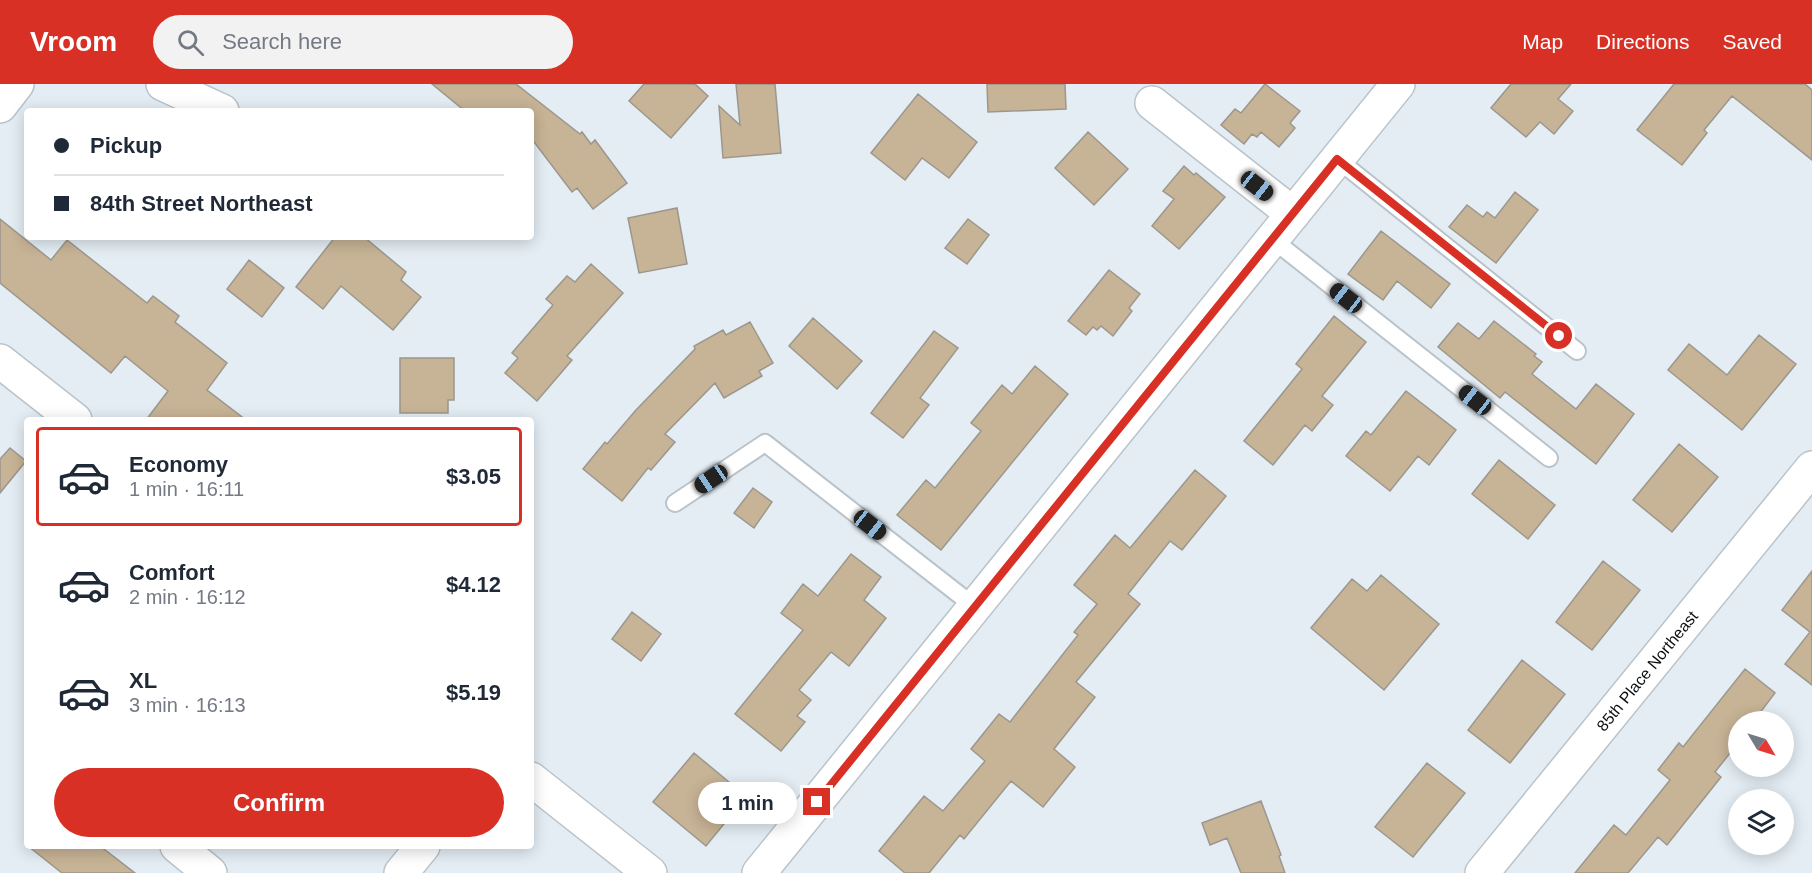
<!DOCTYPE html>
<html lang="en">
<head>
<meta charset="utf-8">
<style>
	body { margin:0; font-family:Helvetica,sans-serif; background:#f2f2f3; color:#1f2937; height:100vh; display:flex; flex-direction:column; font-size:22px; white-space:nowrap }
	* { box-sizing:border-box; margin:0 }
	p { font-size:20px; color:#747a83 }
	.icon { flex:none; width:33px; height:33px; fill:none; stroke:currentColor; stroke-width:2; stroke-linecap:round; stroke-linejoin:round }
	.map { position:relative; flex:1; overflow:hidden }
	.side { position:absolute; left:24px; top:333px; width:510px; height:432px; display:flex; flex-direction:column; background:#fff; border-radius:6px; box-shadow:0 3px 15px #0003 }
	.side>* { flex:none }
	.top-card { position:absolute; left:24px; top:24px; width:510px; height:132px; border-radius:6px; box-shadow:0 3px 15px #0003; display:grid; align-content:center; height:132px; padding:0 30px; background:#fff }
	.needle { width:39px; rotate:128deg }
	.fabs { position:absolute; left:1728px; top:627px; display:grid; gap:12px }
	.fabs a { display:grid; place-items:center; width:66px; height:66px; border-radius:50%; background:#fff; box-shadow:0 3px 15px #0003; font-size:30px }
	.end { position:absolute; width:27px; height:27px; margin:-14px; border:8px solid #d93025; background:#fff; box-shadow:0 0 0 3px #fff }
	.from { border-radius:50% }
	.bubble { position:absolute; height:42px; border-radius:21px; background:#fff; box-shadow:0 3px 15px #0003; font-size:20px; font-weight:600; line-height:42px; text-align:center }
	.car { position:absolute; width:18px; height:36px; margin:-18px -9px; border-radius:8px; box-shadow:0 0 4px 2px #0007; background:linear-gradient(#222 24%,#8ab4d8 0 40%,#222 0 76%,#8ab4d8 0 86%,#222 0) }
	.top-card b { display:flex; align-items:center; gap:21px; height:57px; font-size:22px }
	.top-card b+b { border-top:2px solid #e0e1e3 }
	.top-card i { width:15px; height:15px; background:#1f2937 }
	ul { padding:10px 0 0; list-style:none }
	li { display:flex; align-items:center; gap:18px; height:99px; margin:0 12px 9px; padding:0 18px; border:3px solid transparent; border-radius:6px }
	li div { flex:1 }
	li b { display:block; font-size:22px }
	li em { font-style:normal; font-weight:600 }
	li.current { border-color:#d93025 }
	li>.icon { width:54px; height:54px; stroke-width:1.5 }
	.primary-button { display:flex; gap:12px; margin-top:auto; padding:12px 30px }
	.primary-button a { flex:1; height:69px; border-radius:36px; background:#d93025; color:#fff; font-size:24px; font-weight:600; line-height:69px; text-align:center }
	header { display:flex; align-items:center; gap:36px; box-sizing:border-box; height:84px; padding:0 30px; background:#d93025; color:#fff }
	header strong { font-size:28px }
	nav { display:flex; gap:33px; margin-inline-start:auto; font-size:21px }
	.search { width:420px; height:54px; background:#f2f2f3; display:flex; align-items:center; gap:15px; box-sizing:border-box; padding:0 21px; border-radius:33px; color:#747a83; font-size:22px }
	.map>svg:first-child { display:block }
</style>
</head>
<body>
<header>
<strong>Vroom</strong>
<div class="search"><svg class="icon" aria-label="search" viewBox="0 0 24 24"><circle cx="10" cy="10" r="6"/><path d="M15 15l6 6"/></svg>Search here</div>
<nav><a>Map</a><a>Directions</a><a>Saved</a></nav>
</header>
<div class="map">
<svg width="1812" height="789" viewBox="0 0 1812 789">
	<rect width="100%" height="100%" fill="#e4edf4"/>
	<!-- building -->
	<path fill="#c7b395" stroke="#9c978e" stroke-width="1.5" d="M 432,0 L 516,0 L 580,50 L 582,48 L 591,60 L 595,56 L 627,99 L 593,125 L 577,104 L 572,108 L 531,54 L 531,27 L 465,27 Z
		M 644,0 L 695,0 L 708,12 L 671,54 L 629,17 Z
		M 736,0 L 775,0 L 781,69 L 723,74 L 719,22 L 740,41 Z
		M 987,0 L 1065,0 L 1066,25 L 988,28 Z
		M 1265,0 L 1300,27 L 1290,39 L 1295,44 L 1279,63 L 1261,48 L 1257,53 L 1252,50 L 1244,60 L 1221,41 L 1235,25 L 1241,29 Z
		M 1511,0 L 1571,0 L 1558,15 L 1573,27 L 1554,50 L 1540,38 L 1526,53 L 1491,24 Z
		M 1674,0 L 1805,0 L 1812,6 L 1812,76 L 1732,12 L 1704,46 L 1707,49 L 1682,81 L 1637,46 Z
		M 918,10 L 977,58 L 949,94 L 922,74 L 905,96 L 871,69 Z
		M 1088,48 L 1128,85 L 1094,121 L 1055,84 Z
		M 1184,82 L 1194,91 L 1196,89 L 1225,113 L 1179,165 L 1152,142 L 1174,115 L 1163,107 Z
		M 1515,108 L 1538,126 L 1496,179 L 1449,143 L 1467,121 L 1483,133 L 1487,128 L 1495,134 Z
		M 677,124 L 687,180 L 639,189 L 628,134 Z
		M 0,135 L 51,176 L 67,156 L 147,219 L 153,212 L 179,232 L 175,238 L 227,279 L 207,306 L 246,336 L 146,336 L 168,307 L 125,272 L 111,289 L 0,199 Z
		M 968,135 L 989,151 L 967,180 L 945,164 Z
		M 1381,147 L 1450,200 L 1431,224 L 1397,197 L 1383,216 L 1348,190 Z
		M 335,153 L 364,153 L 406,188 L 401,196 L 421,213 L 393,246 L 341,202 L 323,225 L 296,203 Z
		M 249,176 L 284,204 L 262,233 L 227,205 Z
		M 591,180 L 623,209 L 567,272 L 572,276 L 537,317 L 505,289 L 518,274 L 512,269 L 553,221 L 546,215 L 567,192 L 575,198 Z
		M 1109,186 L 1140,210 L 1129,224 L 1132,227 L 1113,252 L 1101,242 L 1097,246 L 1093,243 L 1086,251 L 1068,237 Z
		M 1334,232 L 1366,258 L 1322,312 L 1333,321 L 1312,347 L 1305,341 L 1273,381 L 1244,357 L 1302,285 L 1296,280 Z
		M 813,234 L 862,277 L 837,305 L 789,262 Z
		M 1494,237 L 1536,270 L 1534,272 L 1542,278 L 1532,290 L 1576,325 L 1596,300 L 1634,330 L 1596,380 L 1505,308 L 1500,314 L 1438,263 L 1458,239 L 1479,255 Z
		M 750,238 L 773,279 L 759,287 L 762,292 L 724,314 L 715,299 L 665,350 L 675,358 L 651,386 L 648,384 L 622,417 L 583,385 L 605,358 L 607,360 L 636,326 L 695,265 L 694,262 L 723,246 L 726,251 Z
		M 934,247 L 958,264 L 920,314 L 929,321 L 903,354 L 871,329 Z
		M 1759,251 L 1796,280 L 1742,346 L 1668,286 L 1689,260 L 1727,291 Z
		M 400,274 L 454,274 L 454,316 L 448,316 L 448,329 L 400,329 Z
		M 1035,282 L 1068,310 L 941,466 L 897,431 L 926,396 L 935,404 L 981,347 L 971,339 L 1002,301 L 1012,310 Z
		M 1406,307 L 1456,346 L 1429,381 L 1418,372 L 1390,407 L 1346,372 L 1366,347 L 1371,351 Z
		M 1679,360 L 1718,393 L 1672,448 L 1633,416 Z
		M 10,364 L 26,377 L 0,409 L 0,375 Z
		M 1499,376 L 1555,421 L 1528,455 L 1472,410 Z
		M 1195,386 L 1226,412 L 1182,466 L 1170,457 L 1128,510 L 1140,520 L 1076,598 L 1095,613 L 1054,665 L 1075,683 L 1043,723 L 1011,697 L 964,755 L 960,751 L 929,789 L 905,789 L 879,767 L 924,712 L 943,727 L 985,677 L 971,665 L 999,630 L 1010,638 L 1078,551 L 1074,548 L 1097,520 L 1074,501 L 1115,451 L 1130,464 Z
		M 753,404 L 772,418 L 754,444 L 734,429 Z
		M 851,470 L 881,493 L 864,516 L 886,534 L 849,582 L 831,568 L 799,606 L 811,616 L 797,632 L 805,638 L 781,667 L 735,630 L 803,546 L 781,529 L 803,500 L 818,512 Z
		M 1603,477 L 1640,506 L 1592,566 L 1556,538 Z
		M 1812,487 L 1812,601 L 1785,580 L 1810,548 L 1782,526 Z
		M 1381,491 L 1439,540 L 1384,606 L 1311,544 L 1352,495 L 1367,507 Z
		M 632,528 L 661,550 L 641,577 L 612,555 Z
		M 1522,576 L 1565,610 L 1510,679 L 1468,646 Z
		M 1745,585 L 1775,609 L 1753,638 L 1738,638 L 1738,659 L 1715,688 L 1721,693 L 1667,761 L 1658,753 L 1628,789 L 1575,789 L 1614,741 L 1626,751 L 1670,696 L 1658,686 L 1679,659 L 1683,663 Z
		M 694,669 L 741,708 L 727,726 L 732,730 L 706,762 L 653,718 Z
		M 1427,679 L 1465,709 L 1413,773 L 1375,743 Z
		M 1261,717 L 1281,771 L 1279,772 L 1285,789 L 1241,789 L 1227,754 L 1210,761 L 1202,739 Z
		M 28,762 L 100,762 L 135,789 L 62,789 Z"/>
	<g fill="none" stroke-linecap="round" stroke-linejoin="round">
		<!-- service casing -->
		<g stroke="#bac3ca" stroke-width="20">
			<path id="service" d="M 1337,75 L 1577,267
				M 1272,155 L 1549,374
				M 675,419 L 765,359 L 975,523"/>
		</g>
		<!-- minor casing -->
		<g stroke="#bac3ca" stroke-width="36">
			<g id="minor">
				<path d="M 163,0 L 222,27"/>
				<path d="M 1152,19 L 1293,130"/>
				<path d="M 0,22 L 17,0"/>
				<path d="M 177,762 L 210,789"/>
				<path d="M 401,789 L 423,762"/>
				<path id="s1" d="M 1482,789 L 1812,384"/>
			</g>
		</g>
		<!-- tertiary casing -->
		<g stroke="#bac3ca" stroke-width="36">
			<path id="tertiary" d="M 0,277 L 75,336
				M 531,695 L 650,789
				M 759,789 L 1398,0"/>
		</g>
		<!-- service -->
		<use href="#service" stroke="#fff" stroke-width="16"/>
		<!-- minor -->
		<use href="#minor" stroke="#fff" stroke-width="33"/>
		<!-- tertiary -->
		<use href="#tertiary" stroke="#fff" stroke-width="33"/>
	</g>
	<g fill="none" stroke-linecap="round" stroke-linejoin="round">
		<!-- route -->
		<path stroke="#d93025" stroke-width="8" d="M 817,718 L 1337,75 L 1559,252"/>
	</g>
	<g text-anchor="middle" stroke-width="6" stroke-linejoin="round" paint-order="stroke">
		<!-- street labels -->
		<g font-size="16" fill="#0b0e10" stroke="#fff">
			<text dy="6" stroke="none"><textPath href="#s1" startOffset="261">85th Place Northeast</textPath></text>
		</g>
	</g>
</svg>
<div class="fabs">
<a><svg class="needle" viewBox="-14 -14 28 28"><path d="M0-13l5 13h-10z" fill="#e53935"/><path d="M0 13l5-13h-10z" fill="#747a83"/></svg></a>
<a><svg class="icon" aria-label="layers" viewBox="0 0 24 24"><path d="M12 4l9 5-9 5-9-5zM3 14l9 5 9-5"/></svg></a>
</div>
<i class="end from" style="left:1559px;top:252px"></i>
<i class="end" style="left:817px;top:718px"></i>
<div class="bubble" style="left:698px;top:698px;width:99px">1 min</div>
<i class="car" style="left:1257px;top:102px;rotate:128deg"></i>
<i class="car" style="left:1346px;top:214px;rotate:308deg"></i>
<i class="car" style="left:1475px;top:316px;rotate:308deg"></i>
<i class="car" style="left:711px;top:395px;rotate:236deg"></i>
<i class="car" style="left:870px;top:441px;rotate:128deg"></i>
<div class="top-card">
<b><i class="from"></i>Pickup</b>
<b><i></i>84th Street Northeast</b>
</div>
<section class="side">
<ul>
<li class="current"><svg class="icon" aria-label="car" viewBox="0 0 24 24"><path d="M5 17H2v-5l4-1 3-4h7l3 4 3 1v5h-3M9 17h6M6 11h13"/><circle cx="7" cy="17" r="2"/><circle cx="17" cy="17" r="2"/></svg><div><b>Economy</b><p>1 min · 16:11</p></div><em>$3.05</em></li>
<li><svg class="icon" aria-label="car" viewBox="0 0 24 24"><path d="M5 17H2v-5l4-1 3-4h7l3 4 3 1v5h-3M9 17h6M6 11h13"/><circle cx="7" cy="17" r="2"/><circle cx="17" cy="17" r="2"/></svg><div><b>Comfort</b><p>2 min · 16:12</p></div><em>$4.12</em></li>
<li><svg class="icon" aria-label="car" viewBox="0 0 24 24"><path d="M5 17H2v-5l4-1 3-4h7l3 4 3 1v5h-3M9 17h6M6 11h13"/><circle cx="7" cy="17" r="2"/><circle cx="17" cy="17" r="2"/></svg><div><b>XL</b><p>3 min · 16:13</p></div><em>$5.19</em></li>
</ul>
<div class="primary-button"><a>Confirm</a></div>
</section>
</div>
</body>
</html>
